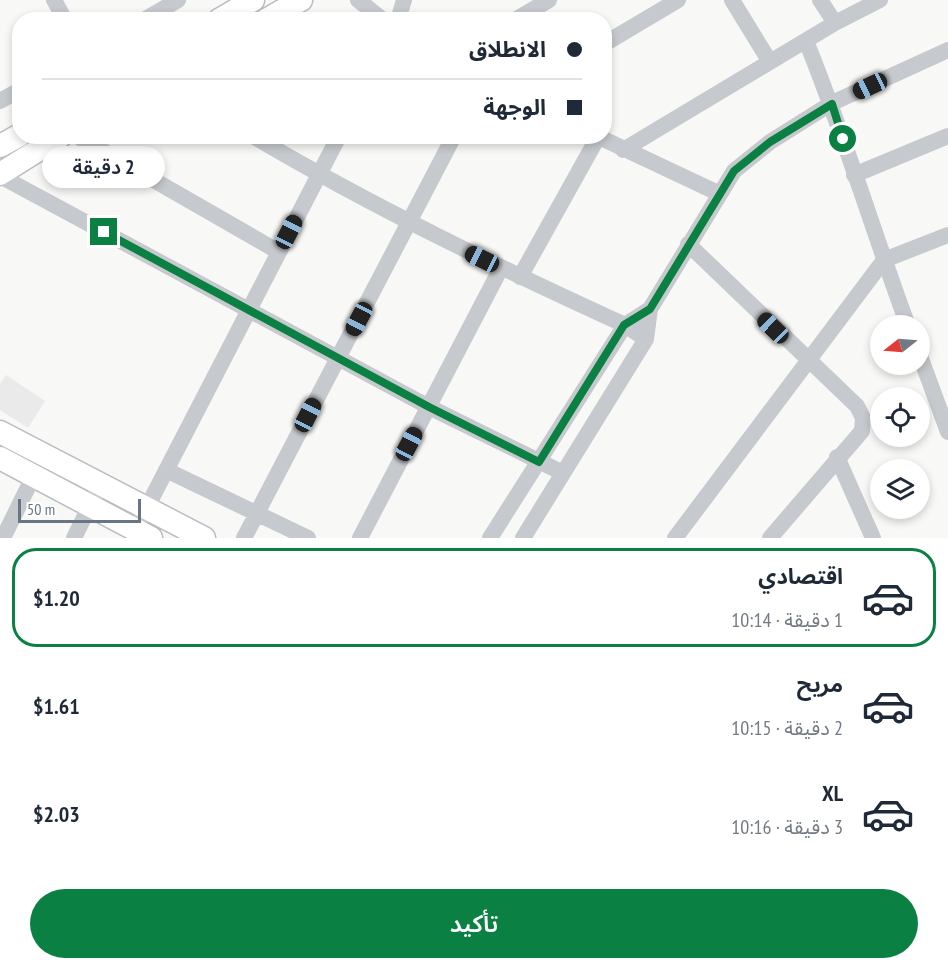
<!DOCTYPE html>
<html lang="ar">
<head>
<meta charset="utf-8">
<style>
	body { margin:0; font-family:"PT Sans Narrow","Noto Sans Arabic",sans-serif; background:#f6f6f7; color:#1f2937; direction:rtl; height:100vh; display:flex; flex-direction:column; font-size:22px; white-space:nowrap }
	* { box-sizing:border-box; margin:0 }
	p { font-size:20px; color:#747a83 }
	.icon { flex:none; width:33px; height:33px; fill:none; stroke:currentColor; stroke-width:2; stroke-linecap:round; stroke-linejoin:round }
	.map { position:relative; height:538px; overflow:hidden; direction:ltr }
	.details { display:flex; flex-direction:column; background:#fff; flex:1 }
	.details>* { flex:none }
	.hud { position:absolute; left:12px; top:12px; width:600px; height:132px; border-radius:24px; box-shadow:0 3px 9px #0003; direction:rtl; display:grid; align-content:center; height:132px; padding:0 30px; background:#fff }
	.needle { width:39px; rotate:253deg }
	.controls { position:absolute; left:870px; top:315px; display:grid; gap:12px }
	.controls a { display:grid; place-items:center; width:60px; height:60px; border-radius:50%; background:#fff; box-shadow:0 3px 9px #0003; font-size:30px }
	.scale { position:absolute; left:18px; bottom:15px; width:123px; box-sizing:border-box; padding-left:6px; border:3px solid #687587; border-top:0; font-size:16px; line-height:21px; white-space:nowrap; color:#687587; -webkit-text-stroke:4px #fff; paint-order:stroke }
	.end { position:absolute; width:27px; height:27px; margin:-14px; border:8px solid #0b8043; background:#fff; box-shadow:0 0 0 3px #fff }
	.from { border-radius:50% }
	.bubble { position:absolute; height:42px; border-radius:21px; background:#fff; box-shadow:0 3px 9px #0003; font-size:20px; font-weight:600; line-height:42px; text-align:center; direction:rtl }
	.car { position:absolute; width:18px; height:36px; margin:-18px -9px; border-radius:8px; box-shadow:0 0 4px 2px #0007; background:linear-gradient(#222 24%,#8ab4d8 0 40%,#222 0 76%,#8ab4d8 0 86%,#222 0) }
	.hud b { display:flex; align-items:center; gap:21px; height:57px; font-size:22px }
	.hud b+b { border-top:2px solid #e0e1e3 }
	.hud i { width:15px; height:15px; background:#1f2937 }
	ul { padding:10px 0 0; list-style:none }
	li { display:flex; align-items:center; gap:18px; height:99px; margin:0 12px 9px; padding:0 18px; border:3px solid transparent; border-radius:24px }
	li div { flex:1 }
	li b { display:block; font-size:22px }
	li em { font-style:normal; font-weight:600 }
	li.on { border-color:#0b8043 }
	li>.icon { width:54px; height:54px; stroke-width:1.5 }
	.primary-button { display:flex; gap:12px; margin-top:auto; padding:12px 30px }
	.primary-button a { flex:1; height:69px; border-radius:36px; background:#0b8043; color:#fff; font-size:24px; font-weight:600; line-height:69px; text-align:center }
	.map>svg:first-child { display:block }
</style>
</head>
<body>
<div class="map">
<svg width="948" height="538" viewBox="0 0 948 538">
	<rect width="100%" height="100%" fill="#f8f9f6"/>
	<!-- built -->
	<path fill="#e9eae9" d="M 6,375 L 45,401 L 28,428 L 0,410 L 0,384 Z"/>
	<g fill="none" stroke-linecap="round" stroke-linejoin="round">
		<!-- major casing -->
		<g stroke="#b9bcc1" stroke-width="25">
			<path id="major" d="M 219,20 L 253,0
				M 266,20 L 301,0
				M 0,146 L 20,135
				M 0,174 L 61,136
				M 0,432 L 204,538
				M 0,458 L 151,538"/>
		</g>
		<!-- minor -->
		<path stroke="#c6c9cd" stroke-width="16" d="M 54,0 L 65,20
			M 358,0 L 383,20
			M 732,0 L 770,62
			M 820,0 L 835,23
			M 144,20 L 178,0
			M 398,20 L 404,0
			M 515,20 L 549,0
			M 806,41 C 844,134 873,231 908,326
			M 604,44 L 678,0
			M 0,101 L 20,90
			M 77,136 L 279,252
			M 253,136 C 373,207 498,267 625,325 L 646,339
			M 597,136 L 718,193
			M 623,150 L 835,23 L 880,0
			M 854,175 L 948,136
			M 0,176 L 429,407 L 563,473
			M 688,244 L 857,406 L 863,418 L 862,431 L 770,538
			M 520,277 L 598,137
			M 920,356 L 948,432
			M 837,457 L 873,538
			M 166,470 L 308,538
			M 142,517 L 339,136
			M 3,538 L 34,475
			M 74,538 L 100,485
			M 244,538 L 454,136
			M 360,538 L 501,268
			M 490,538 L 625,325 L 650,309
			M 523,538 L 646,339 L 650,309 L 734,171 L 770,142 L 832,103 L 948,50
			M 675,538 L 884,260 L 948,235"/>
		<!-- major -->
		<use href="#major" stroke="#fff" stroke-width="22"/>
	</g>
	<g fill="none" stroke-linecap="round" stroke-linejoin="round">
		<!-- route -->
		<path stroke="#0b8043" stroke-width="8" d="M 104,232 L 429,407 L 539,462 L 624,325 L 650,309 L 734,171 L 770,142 L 832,104 L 843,139"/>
	</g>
</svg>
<div class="controls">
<a><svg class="needle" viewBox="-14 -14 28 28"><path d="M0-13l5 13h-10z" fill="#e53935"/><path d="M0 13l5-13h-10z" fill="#747a83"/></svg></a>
<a><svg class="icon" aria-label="locate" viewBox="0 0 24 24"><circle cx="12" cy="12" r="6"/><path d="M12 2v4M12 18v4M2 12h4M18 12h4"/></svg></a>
<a><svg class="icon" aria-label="layers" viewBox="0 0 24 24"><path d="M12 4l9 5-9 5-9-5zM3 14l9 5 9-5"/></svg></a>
</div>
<div class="scale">50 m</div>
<i class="end from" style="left:843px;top:139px"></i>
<i class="end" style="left:104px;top:232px"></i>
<div class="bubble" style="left:42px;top:146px;width:123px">2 دقيقة</div>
<i class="car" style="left:870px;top:86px;rotate:245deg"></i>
<i class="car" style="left:289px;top:232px;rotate:27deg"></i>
<i class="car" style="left:482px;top:259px;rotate:296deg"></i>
<i class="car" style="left:359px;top:319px;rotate:208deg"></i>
<i class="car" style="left:773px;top:328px;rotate:314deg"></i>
<i class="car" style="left:308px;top:415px;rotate:27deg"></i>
<i class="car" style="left:409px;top:444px;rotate:28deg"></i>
<div class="hud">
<b><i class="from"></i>الانطلاق</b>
<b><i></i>الوجهة</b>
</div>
</div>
<section class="details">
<ul>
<li class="on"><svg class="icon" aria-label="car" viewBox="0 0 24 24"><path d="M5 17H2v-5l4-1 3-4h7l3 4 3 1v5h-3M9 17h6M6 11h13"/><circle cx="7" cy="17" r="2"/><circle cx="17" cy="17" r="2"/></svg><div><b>اقتصادي</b><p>1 دقيقة · 10:14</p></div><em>$1.20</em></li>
<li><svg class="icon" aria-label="car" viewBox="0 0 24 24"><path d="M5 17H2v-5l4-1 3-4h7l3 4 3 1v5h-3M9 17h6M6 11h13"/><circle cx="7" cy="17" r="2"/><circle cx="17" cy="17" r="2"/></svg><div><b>مريح</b><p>2 دقيقة · 10:15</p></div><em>$1.61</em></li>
<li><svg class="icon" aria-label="car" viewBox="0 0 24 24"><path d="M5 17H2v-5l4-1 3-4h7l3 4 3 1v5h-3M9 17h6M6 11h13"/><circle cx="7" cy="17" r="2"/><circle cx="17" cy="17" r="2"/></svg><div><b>XL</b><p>3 دقيقة · 10:16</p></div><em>$2.03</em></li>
</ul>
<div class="primary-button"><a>تأكيد</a></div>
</section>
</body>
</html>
